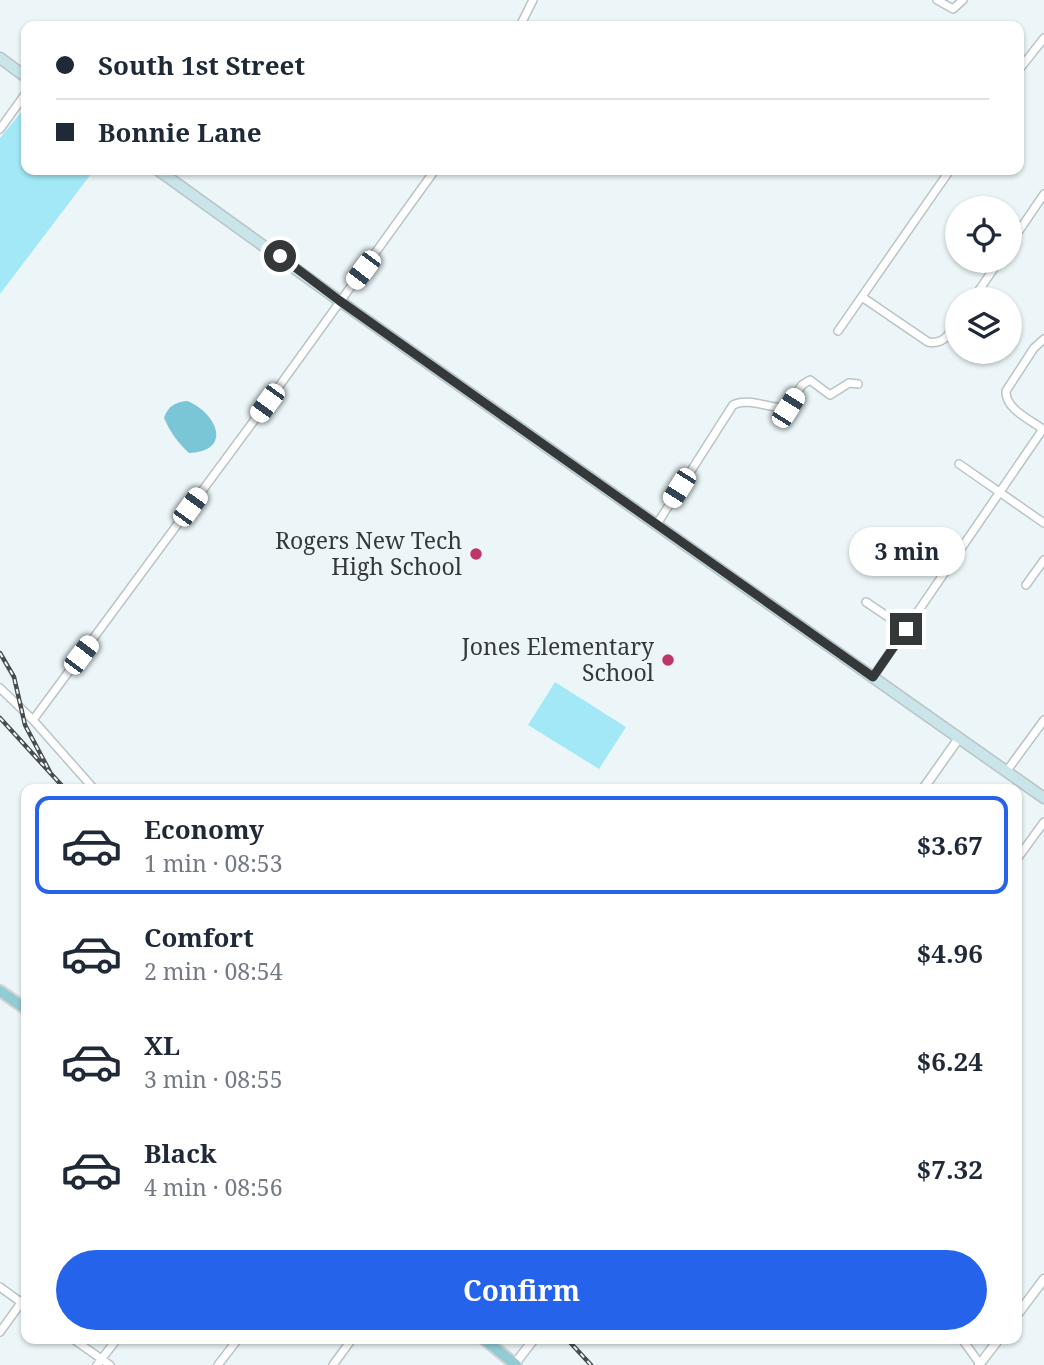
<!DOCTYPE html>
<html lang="en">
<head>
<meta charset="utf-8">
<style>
	body { margin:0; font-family:"Noto Serif",serif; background:#f6f6f7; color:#1f2937; height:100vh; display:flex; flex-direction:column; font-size:26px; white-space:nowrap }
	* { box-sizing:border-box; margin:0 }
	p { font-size:23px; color:#747a83 }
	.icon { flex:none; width:38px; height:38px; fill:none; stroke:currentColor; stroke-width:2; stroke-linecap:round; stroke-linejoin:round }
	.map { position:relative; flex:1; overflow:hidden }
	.panel { position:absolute; left:21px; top:784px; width:1001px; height:560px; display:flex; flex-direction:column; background:#fff; border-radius:14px; box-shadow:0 2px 5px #0004 }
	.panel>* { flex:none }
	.hud { position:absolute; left:21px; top:21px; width:1003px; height:154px; border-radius:14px; box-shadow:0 2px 5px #0004; display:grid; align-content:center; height:154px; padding:0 35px; background:#fff }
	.tools { position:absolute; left:945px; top:196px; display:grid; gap:14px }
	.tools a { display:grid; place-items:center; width:77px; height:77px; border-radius:50%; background:#fff; box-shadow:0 2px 5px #0004; font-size:35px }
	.end { position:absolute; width:32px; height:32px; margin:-16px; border:9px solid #353839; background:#fff; box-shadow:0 0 0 4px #fff }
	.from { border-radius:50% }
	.bubble { position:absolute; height:49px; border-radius:24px; background:#fff; box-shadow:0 2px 5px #0004; font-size:23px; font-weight:700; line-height:49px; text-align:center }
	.car { position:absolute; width:21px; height:42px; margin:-21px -10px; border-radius:9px; box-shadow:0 0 5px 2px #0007; background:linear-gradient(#fff 24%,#345 0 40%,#fff 0 76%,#345 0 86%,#fff 0) }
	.hud b { display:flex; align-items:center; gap:24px; height:66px; font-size:26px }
	.hud b+b { border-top:2px solid #e0e1e3 }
	.hud i { width:18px; height:18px; background:#1f2937 }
	ul { padding:12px 0 0; list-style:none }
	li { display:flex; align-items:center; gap:21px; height:98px; margin:0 14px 10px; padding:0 21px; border:4px solid transparent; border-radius:14px }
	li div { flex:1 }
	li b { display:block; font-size:26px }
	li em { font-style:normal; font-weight:700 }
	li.on { border-color:#2563eb }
	li>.icon { width:63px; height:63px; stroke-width:1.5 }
	.primary-button { display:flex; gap:14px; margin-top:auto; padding:14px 35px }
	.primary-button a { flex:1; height:80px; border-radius:42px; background:#2563eb; color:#fff; font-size:28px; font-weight:700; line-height:80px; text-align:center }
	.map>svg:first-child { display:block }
</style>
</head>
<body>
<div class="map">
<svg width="1044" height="1365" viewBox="0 0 1044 1365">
	<rect width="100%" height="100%" fill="#ecf6f8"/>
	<!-- green -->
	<path fill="#a3e8f6" d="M 26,106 L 26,170 L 94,170 L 0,294 L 0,138 Z
		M 555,682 L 626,727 L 599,769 L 528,725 Z"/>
	<!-- water -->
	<path fill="#7bc6d6" d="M 187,401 C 216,412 234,451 189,453 C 178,443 170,432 164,418 C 168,406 175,402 187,401 Z"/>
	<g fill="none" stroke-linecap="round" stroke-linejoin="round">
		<!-- minor casing -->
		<g stroke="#bac3c5" stroke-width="10">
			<path id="minor" d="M 937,0 L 953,9 L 963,0
				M 520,26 L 533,0
				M 1018,71 L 1044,38
				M 0,129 L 26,93
				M 1010,244 L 1044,194
				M 862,297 L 928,342 C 944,345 949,334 957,322
				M 973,299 L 999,261
				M 838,331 L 950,170
				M 1044,339 L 1034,348 L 1006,391 C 1005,409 1031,420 1044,430
				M 959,464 L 1044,523
				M 657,524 L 733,405 C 749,397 770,409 787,408 L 802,385 L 810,380 L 830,395 L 849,383 L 858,384
				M 915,533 L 954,558
				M 1026,585 L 1044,560
				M 866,602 L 906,629
				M 873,677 L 1043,429
				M 0,688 L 33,720 L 94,789
				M 33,720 L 267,403 L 435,170
				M 1006,772 L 1044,720
				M 1017,859 L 1044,822
				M 0,1287 L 26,1306
				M 0,1332 L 26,1296
				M 73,1339 L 110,1365
				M 962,1339 L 980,1364
				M 97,1365 L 117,1339
				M 218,1365 L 238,1339
				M 333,1365 L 352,1339"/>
		</g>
		<!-- tertiary casing -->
		<g stroke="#bac3c5" stroke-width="11">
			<path id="tertiary" d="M 923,789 L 959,738
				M 1017,1315 L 1044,1279
				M 514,1365 L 534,1339
				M 979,1365 L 999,1339"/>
		</g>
		<!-- secondary casing -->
		<g stroke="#bac3c5" stroke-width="13">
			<path id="secondary" d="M 0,58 L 26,77
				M 158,170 L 351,309 L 1044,798"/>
		</g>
		<!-- primary casing -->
		<g stroke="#d3d3d3" stroke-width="14">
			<path id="primary" d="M 0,991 L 26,1009
				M 484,1339 L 516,1365"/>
		</g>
		<!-- minor -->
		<use href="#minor" stroke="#fff" stroke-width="7"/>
		<!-- tertiary -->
		<use href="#tertiary" stroke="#fff" stroke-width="8"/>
		<!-- secondary -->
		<use href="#secondary" stroke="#c9e5ea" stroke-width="10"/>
		<!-- primary -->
		<use href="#primary" stroke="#93cbd5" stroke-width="10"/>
		<!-- rail casing -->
		<g stroke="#484c4d" stroke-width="4.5">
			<path id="rail" d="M 0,653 L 14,677 L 25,725 L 50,772
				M 0,718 L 65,789
				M 567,1339 L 591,1365"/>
		</g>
		<!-- rail -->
		<use href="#rail" stroke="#ecf6f8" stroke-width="2" stroke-dasharray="5" stroke-linecap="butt"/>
	</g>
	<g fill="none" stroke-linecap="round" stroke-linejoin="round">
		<!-- route -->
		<path stroke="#353839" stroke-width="9" d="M 280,256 L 340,301 L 873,677 L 906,629"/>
	</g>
	<!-- markers -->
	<g fill="#bf3469" stroke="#ecf6f8" stroke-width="2.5">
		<circle cx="476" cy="554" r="7"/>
		<circle cx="668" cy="660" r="7"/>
	</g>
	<g text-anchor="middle" stroke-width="7" stroke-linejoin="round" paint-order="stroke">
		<!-- poi labels -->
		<g font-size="23" fill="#353839" stroke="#ecf6f8" text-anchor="end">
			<text x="462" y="549">Rogers New Tech<tspan x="462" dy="26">High School</tspan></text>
			<text x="654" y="655">Jones Elementary<tspan x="654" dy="26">School</tspan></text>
		</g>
	</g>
</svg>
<div class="tools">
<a><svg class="icon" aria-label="locate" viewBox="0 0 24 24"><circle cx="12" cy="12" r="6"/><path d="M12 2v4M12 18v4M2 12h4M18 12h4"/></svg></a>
<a><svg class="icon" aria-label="layers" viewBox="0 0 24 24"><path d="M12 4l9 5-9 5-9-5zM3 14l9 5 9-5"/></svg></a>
</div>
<i class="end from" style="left:280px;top:256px"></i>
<i class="end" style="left:906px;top:629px"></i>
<div class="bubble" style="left:849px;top:527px;width:116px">3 min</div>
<i class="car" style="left:363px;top:270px;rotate:217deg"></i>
<i class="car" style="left:267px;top:403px;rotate:216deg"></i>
<i class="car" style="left:788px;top:408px;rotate:32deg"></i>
<i class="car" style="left:679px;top:488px;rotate:212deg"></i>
<i class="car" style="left:190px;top:507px;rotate:36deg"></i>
<i class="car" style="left:81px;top:655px;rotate:37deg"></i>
<div class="hud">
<b><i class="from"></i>South 1st Street</b>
<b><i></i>Bonnie Lane</b>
</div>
<section class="panel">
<ul>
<li class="on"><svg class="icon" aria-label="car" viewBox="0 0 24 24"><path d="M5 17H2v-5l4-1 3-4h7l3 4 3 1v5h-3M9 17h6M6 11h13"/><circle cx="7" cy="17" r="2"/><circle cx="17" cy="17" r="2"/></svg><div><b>Economy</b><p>1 min · 08:53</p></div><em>$3.67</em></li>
<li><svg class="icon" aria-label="car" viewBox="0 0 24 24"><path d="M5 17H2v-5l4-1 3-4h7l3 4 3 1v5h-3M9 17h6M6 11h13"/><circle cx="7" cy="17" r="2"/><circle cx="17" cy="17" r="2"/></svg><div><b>Comfort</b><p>2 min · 08:54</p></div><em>$4.96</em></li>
<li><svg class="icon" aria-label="car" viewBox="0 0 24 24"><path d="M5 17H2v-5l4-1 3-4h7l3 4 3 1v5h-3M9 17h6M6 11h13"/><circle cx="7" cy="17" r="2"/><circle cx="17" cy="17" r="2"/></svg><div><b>XL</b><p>3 min · 08:55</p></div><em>$6.24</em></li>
<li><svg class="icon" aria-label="car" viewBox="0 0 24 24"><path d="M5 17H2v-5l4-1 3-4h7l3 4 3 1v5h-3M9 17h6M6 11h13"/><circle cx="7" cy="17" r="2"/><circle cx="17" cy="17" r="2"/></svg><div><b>Black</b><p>4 min · 08:56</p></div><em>$7.32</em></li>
</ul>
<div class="primary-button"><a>Confirm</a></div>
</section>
</div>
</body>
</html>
